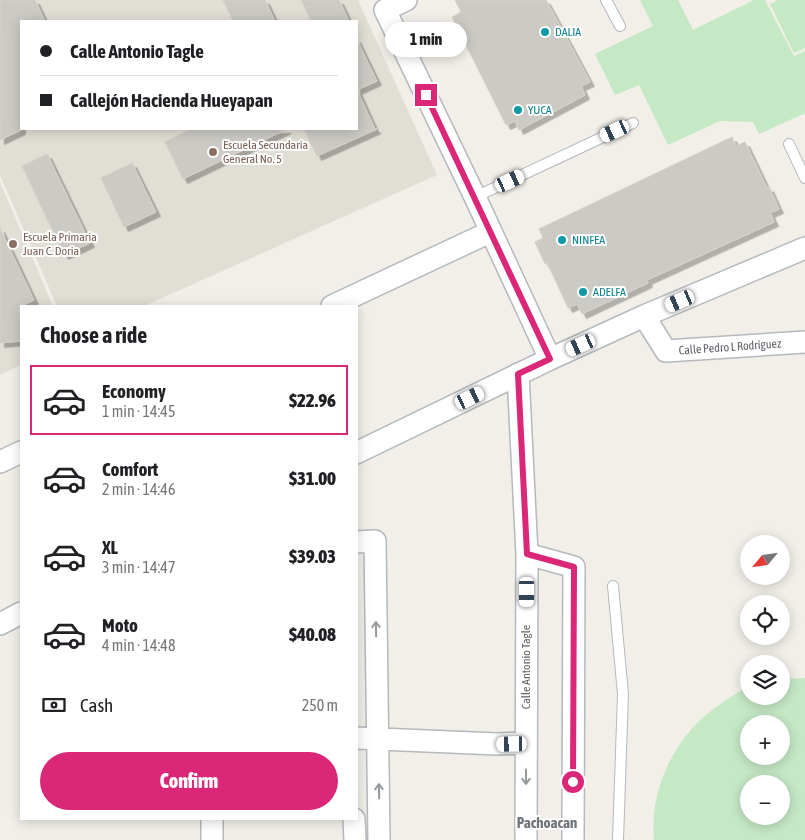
<!DOCTYPE html>
<html lang="en">
<head>
<meta charset="utf-8">
<style>
	body { margin:0; font-family:"Asap Condensed",sans-serif; background:#f2f2f2; color:#202124; height:100vh; display:flex; flex-direction:column; font-size:19px; white-space:nowrap }
	* { box-sizing:border-box; margin:0 }
	p { font-size:16px; color:#757577 }
	.icon { flex:none; width:28px; height:28px; fill:none; stroke:currentColor; stroke-width:2; stroke-linecap:round; stroke-linejoin:round }
	.map { position:relative; flex:1; overflow:hidden }
	.panel { position:absolute; left:20px; top:305px; width:338px; height:515px; display:flex; flex-direction:column; background:#fff; border-radius:0px; box-shadow:0 2px 12px #0003 }
	.panel>* { flex:none }
	.top-card { position:absolute; left:20px; top:20px; width:338px; height:110px; border-radius:0px; box-shadow:0 2px 12px #0003; display:grid; align-content:center; height:110px; padding:0 20px; background:#fff }
	.needle { width:32px; rotate:241deg }
	.tools { position:absolute; left:740px; top:535px; display:grid; gap:10px }
	.tools a { display:grid; place-items:center; width:50px; height:50px; border-radius:50%; background:#fff; box-shadow:0 2px 12px #0003; font-size:25px }
	.end { position:absolute; width:22px; height:22px; margin:-11px; border:6px solid #db2777; background:#fff; box-shadow:0 0 0 2px #fff }
	.from { border-radius:50% }
	.bubble { position:absolute; height:35px; border-radius:18px; background:#fff; box-shadow:0 2px 12px #0003; font-size:16px; font-weight:800; line-height:35px; text-align:center }
	.car { position:absolute; width:15px; height:30px; margin:-15px -8px; border-radius:6px; box-shadow:0 0 4px 1px #0007; background:linear-gradient(#fff 24%,#345 0 40%,#fff 0 76%,#345 0 86%,#fff 0) }
	.top-card b { display:flex; align-items:center; gap:18px; height:48px; font-size:19px }
	.top-card b+b { border-top:1px solid #e0e0e0 }
	.top-card i { width:12px; height:12px; background:#202124 }
	ul { padding:0; list-style:none }
	li { display:flex; align-items:center; gap:15px; height:70px; margin:0 10px 8px; padding:0 10px; border:2px solid transparent; border-radius:0px }
	li div { flex:1 }
	li b { display:block; font-size:19px }
	li em { font-style:normal; font-weight:800 }
	li.active { border-color:#db2777 }
	li>.icon { width:45px; height:45px; stroke-width:1.5 }
	h2 { padding:0 20px; font-size:22px; line-height:60px }
	.pay { display:flex; align-items:center; gap:12px; height:55px; padding:0 20px; font-size:19px }
	.pay p { margin-inline-start:auto }
	.action { display:flex; gap:10px; margin-top:auto; padding:10px 20px }
	.action a { flex:1; height:58px; border-radius:30px; background:#db2777; color:#fff; font-size:20px; font-weight:800; line-height:58px; text-align:center }
	.map>svg:first-child { display:block }
</style>
</head>
<body>
<div class="map">
<svg width="805" height="840" viewBox="0 0 805 840">
	<defs>
		<filter id="shadow"><feDropShadow dx="4.5" dy="4.5" stdDeviation="0" flood-color="#0004"/></filter>
	</defs>
	<rect width="100%" height="100%" fill="#f1efe8"/>
	<!-- education -->
	<path fill="#e1ded6" fill-rule="evenodd" d="M 0,0 L 358,0 L 437,175 L 144,306 L 57,306 L 0,175 ZM 21,21 L 356,21 L 356,129 L 21,129 Z
		M 0,182 L 53,306 L 21,306 L 21,365 L 0,375 Z"/>
	<!-- green -->
	<path fill="#c5e8c5" fill-rule="evenodd" d="M 640,0 L 678,0 L 693,30 L 754,0 L 765,0 L 794,56 L 805,51 L 805,113 L 759,134 L 753,122 L 720,121 L 668,145 L 639,85 L 615,95 L 595,54 L 653,26 Z
		M 778,0 L 805,0 L 805,48 L 794,53 L 770,4 Z
		M 805,678 L 805,840 L 654,840 C 649,786 677,732 722,703 C 731,697 739,691 749,688 L 749,696 L 781,696 L 781,679 ZM 749,724 L 781,724 L 781,756 L 749,756 ZM 749,784 L 781,784 L 781,816 L 749,816 Z"/>
	<!-- building -->
	<path fill="#cccac5" stroke="#d6d1c6" filter="url(#shadow)" d="M 0,0 L 35,0 L 45,21 L 21,21 L 21,130 L 0,140 Z
		M 223,0 L 265,0 L 275,21 L 233,21 Z
		M 301,0 L 339,0 L 349,21 L 311,21 Z
		M 455,0 L 546,0 L 590,82 L 581,86 L 585,95 L 519,130 L 515,121 L 506,125 L 452,17 L 461,12 Z
		M 356,38 L 377,81 L 357,90 L 375,129 L 377,129 L 317,156 L 304,129 L 356,129 Z
		M 191,129 L 287,129 L 183,179 L 165,142 Z
		M 732,137 L 736,146 L 745,142 L 767,188 L 769,187 L 779,209 L 770,213 L 774,222 L 647,280 L 648,283 L 582,314 L 577,304 L 568,308 L 547,262 L 545,264 L 535,242 L 543,238 L 539,229 Z
		M 47,154 L 90,243 L 64,255 L 22,166 Z
		M 132,163 L 156,212 L 124,227 L 101,178 Z
		M 0,228 L 34,300 L 19,307 L 21,341 L 0,343 Z"/>
	<g fill="none" stroke-linecap="round" stroke-linejoin="round">
		<!-- service casing -->
		<g stroke="#b5b8bc" stroke-width="12">
			<path id="service" d="M 606,0 L 620,26
				M 789,144 L 805,178
				M 475,197 L 633,123
				M 613,586 L 623,694 L 618,840"/>
		</g>
		<!-- minor casing -->
		<g stroke="#b5b8bc" stroke-width="24">
			<path id="minor" d="M 406,0 L 385,10 L 475,197 L 550,359
				M 332,306 L 490,232
				M 644,316 L 666,351 L 805,342
				M 518,374 L 527,554 L 526,840
				M 356,453 L 550,359 L 644,316 L 805,248
				M 0,462 L 21,452
				M 356,542 L 375,541 L 379,840
				M 527,554 L 574,567 L 573,840
				M 0,624 L 21,613
				M 356,738 L 497,744 L 526,743
				M 212,819 L 212,840
				M 354,819 L 355,840"/>
		</g>
		<!-- service -->
		<use href="#service" stroke="#fff" stroke-width="10"/>
		<!-- minor -->
		<use href="#minor" stroke="#fff" stroke-width="21"/>
	</g>
	<!-- one-way arrows -->
	<defs><path id="oneway-shaft" d="M-6 0H5M1.5-3L5.5 0L1.5 3" fill="none" stroke-width="1.6" stroke-linecap="round" stroke-linejoin="round" transform="scale(1.25)"/></defs>
	<g stroke="#979a9d">
		<use href="#oneway-shaft" transform="translate(376 629) rotate(-91)"/>
		<use href="#oneway-shaft" transform="translate(526 777) rotate(90)"/>
		<use href="#oneway-shaft" transform="translate(379 791) rotate(-91)"/>
	</g>
	<g fill="none" stroke-linecap="round" stroke-linejoin="round">
		<!-- route -->
		<path stroke="#db2777" stroke-width="6" d="M 426,95 L 550,359 L 518,374 L 527,554 L 574,567 L 573,782"/>
	</g>
	<!-- markers -->
	<g fill="#0f9aa8" stroke="#fff" stroke-width="2">
		<circle cx="545" cy="32" r="5"/>
		<circle cx="518" cy="110" r="5"/>
		<circle cx="562" cy="240" r="5"/>
		<circle cx="583" cy="292" r="5"/>
	</g>
	<g fill="#8d6e63" stroke="#fff" stroke-width="2">
		<circle cx="213" cy="152" r="5"/>
		<circle cx="13" cy="244" r="5"/>
	</g>
	<g text-anchor="middle" stroke-width="4" stroke-linejoin="round" paint-order="stroke">
		<!-- culture labels -->
		<g font-size="12" fill="#0d838f" stroke="#fff" text-anchor="start">
			<text x="555" y="36">DALIA</text>
			<text x="528" y="114">YUCA</text>
			<text x="572" y="244">NINFEA</text>
			<text x="593" y="296">ADELFA</text>
		</g>
		<!-- education labels -->
		<g font-size="12" fill="#785e54" stroke="#fff" text-anchor="start">
			<text x="223" y="149">Escuela Secundaria<tspan x="223" dy="14">General No. 5</tspan></text>
			<text x="23" y="241">Escuela Primaria<tspan x="23" dy="14">Juan C. Doria</tspan></text>
		</g>
		<!-- street labels -->
		<g font-size="12" fill="#5f6368" stroke="#fff">
			<text transform="translate(730 347) rotate(-4)" y="4">Calle Pedro L Rodríguez</text>
			<text transform="translate(526 667) rotate(-90)" y="4">Calle Antonio Tagle</text>
		</g>
		<!-- quarter labels -->
		<g font-size="15" font-weight="bold" fill="#70757a" stroke="#fff">
			<text x="547" y="828">Pachoacan</text>
		</g>
	</g>
</svg>
<div class="tools">
<a><svg class="needle" viewBox="-14 -14 28 28"><path d="M0-13l5 13h-10z" fill="#e53935"/><path d="M0 13l5-13h-10z" fill="#757577"/></svg></a>
<a><svg class="icon" aria-label="locate" viewBox="0 0 24 24"><circle cx="12" cy="12" r="6"/><path d="M12 2v4M12 18v4M2 12h4M18 12h4"/></svg></a>
<a><svg class="icon" aria-label="layers" viewBox="0 0 24 24"><path d="M12 4l9 5-9 5-9-5zM3 14l9 5 9-5"/></svg></a>
<a>+</a>
<a>−</a>
</div>
<i class="end from" style="left:573px;top:782px"></i>
<i class="end" style="left:426px;top:95px"></i>
<div class="bubble" style="left:385px;top:22px;width:82px">1 min</div>
<i class="car" style="left:615px;top:131px;rotate:245deg"></i>
<i class="car" style="left:510px;top:181px;rotate:65deg"></i>
<i class="car" style="left:680px;top:301px;rotate:247deg"></i>
<i class="car" style="left:581px;top:345px;rotate:246deg"></i>
<i class="car" style="left:470px;top:398px;rotate:64deg"></i>
<i class="car" style="left:527px;top:592px;rotate:180deg"></i>
<i class="car" style="left:512px;top:744px;rotate:269deg"></i>
<div class="top-card">
<b><i class="from"></i>Calle Antonio Tagle</b>
<b><i></i>Callejón Hacienda Hueyapan</b>
</div>
<section class="panel">
<h2>Choose a ride</h2>
<ul>
<li class="active"><svg class="icon" aria-label="car" viewBox="0 0 24 24"><path d="M5 17H2v-5l4-1 3-4h7l3 4 3 1v5h-3M9 17h6M6 11h13"/><circle cx="7" cy="17" r="2"/><circle cx="17" cy="17" r="2"/></svg><div><b>Economy</b><p>1 min · 14:45</p></div><em>$22.96</em></li>
<li><svg class="icon" aria-label="car" viewBox="0 0 24 24"><path d="M5 17H2v-5l4-1 3-4h7l3 4 3 1v5h-3M9 17h6M6 11h13"/><circle cx="7" cy="17" r="2"/><circle cx="17" cy="17" r="2"/></svg><div><b>Comfort</b><p>2 min · 14:46</p></div><em>$31.00</em></li>
<li><svg class="icon" aria-label="car" viewBox="0 0 24 24"><path d="M5 17H2v-5l4-1 3-4h7l3 4 3 1v5h-3M9 17h6M6 11h13"/><circle cx="7" cy="17" r="2"/><circle cx="17" cy="17" r="2"/></svg><div><b>XL</b><p>3 min · 14:47</p></div><em>$39.03</em></li>
<li><svg class="icon" aria-label="car" viewBox="0 0 24 24"><path d="M5 17H2v-5l4-1 3-4h7l3 4 3 1v5h-3M9 17h6M6 11h13"/><circle cx="7" cy="17" r="2"/><circle cx="17" cy="17" r="2"/></svg><div><b>Moto</b><p>4 min · 14:48</p></div><em>$40.08</em></li>
</ul>
<div class="pay"><svg class="icon" aria-label="cash" viewBox="0 0 24 24"><path d="M3 7h18v10H3z"/><circle cx="12" cy="12" r="2"/></svg>Cash<p>250 m</p></div>
<div class="action"><a>Confirm</a></div>
</section>
</div>
</body>
</html>
